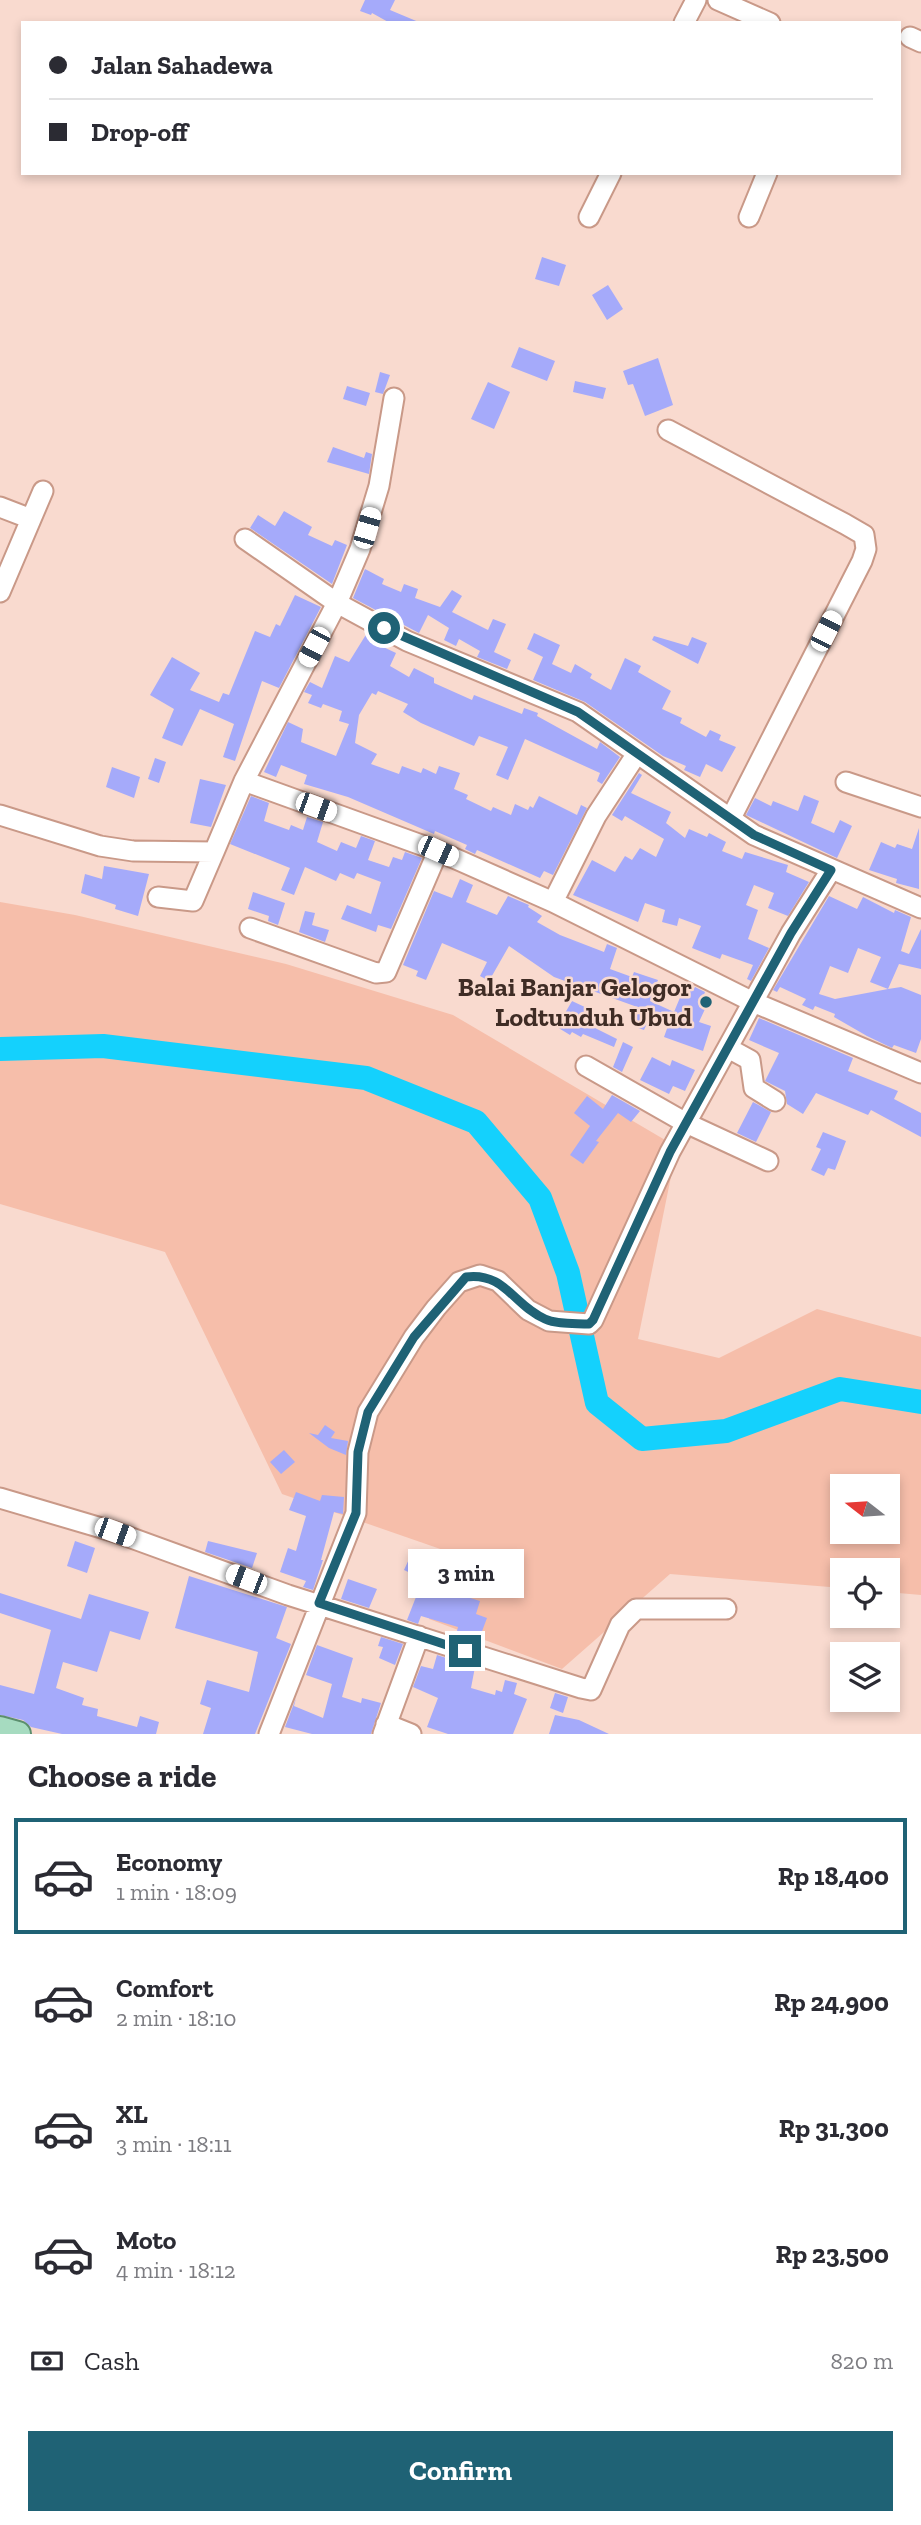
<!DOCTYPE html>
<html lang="en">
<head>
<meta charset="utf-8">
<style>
	body { margin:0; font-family:"Zilla Slab",serif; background:#f7f7f7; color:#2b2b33; height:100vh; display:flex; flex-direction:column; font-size:26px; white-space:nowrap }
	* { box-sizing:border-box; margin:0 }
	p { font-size:23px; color:#7c7c81 }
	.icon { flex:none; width:38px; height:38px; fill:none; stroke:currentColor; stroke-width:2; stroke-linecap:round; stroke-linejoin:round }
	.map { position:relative; height:1734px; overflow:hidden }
	.sheet { display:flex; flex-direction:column; background:#fff; flex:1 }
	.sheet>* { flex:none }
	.banner { position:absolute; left:21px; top:21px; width:880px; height:154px; border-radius:0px; box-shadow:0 4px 10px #0003; display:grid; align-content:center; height:154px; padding:0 28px; background:#fff }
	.needle { width:46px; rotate:287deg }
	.buttons { position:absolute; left:830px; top:1474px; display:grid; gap:14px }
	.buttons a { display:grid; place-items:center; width:70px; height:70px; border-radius:0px; background:#fff; box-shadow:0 4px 10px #0003; font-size:35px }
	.end { position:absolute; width:32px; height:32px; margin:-16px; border:9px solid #1f6275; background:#fff; box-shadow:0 0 0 4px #fff }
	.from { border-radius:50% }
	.bubble { position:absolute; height:49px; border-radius:0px; background:#fff; box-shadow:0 4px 10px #0003; font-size:23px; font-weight:700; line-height:49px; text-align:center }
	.car { position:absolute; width:21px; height:42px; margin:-21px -10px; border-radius:9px; box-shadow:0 0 5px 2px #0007; background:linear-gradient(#fff 24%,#345 0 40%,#fff 0 76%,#345 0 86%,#fff 0) }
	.banner b { display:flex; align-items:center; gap:24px; height:66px; font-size:26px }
	.banner b+b { border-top:2px solid #e1e1e2 }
	.banner i { width:18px; height:18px; background:#2b2b33 }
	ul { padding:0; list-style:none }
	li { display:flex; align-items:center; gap:21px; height:116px; margin:0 14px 10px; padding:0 14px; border:4px solid transparent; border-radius:0px }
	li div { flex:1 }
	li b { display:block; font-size:26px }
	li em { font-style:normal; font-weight:700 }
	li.on { border-color:#1f6275 }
	li>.icon { width:63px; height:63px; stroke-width:1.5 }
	h2 { padding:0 28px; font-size:32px; line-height:84px }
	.pay { display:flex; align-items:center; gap:18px; height:77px; padding:0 28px; font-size:26px }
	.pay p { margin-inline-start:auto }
	.button { display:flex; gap:14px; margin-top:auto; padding:14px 28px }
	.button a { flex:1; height:80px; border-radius:0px; background:#1f6275; color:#fff; font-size:28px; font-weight:700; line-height:80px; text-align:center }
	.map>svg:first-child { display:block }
</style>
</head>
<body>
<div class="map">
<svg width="921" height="1734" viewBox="0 0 921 1734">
	<rect width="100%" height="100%" fill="#f9dacf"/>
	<!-- green -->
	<path fill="#f6beaa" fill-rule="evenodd" d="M 0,902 L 75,915 L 286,964 L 453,1015 L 677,1147 L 638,1339 L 719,1358 L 817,1309 L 921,1337 L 921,1595 L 887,1592 L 887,1570 L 842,1570 L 842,1588 L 670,1574 L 562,1669 L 429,1619 L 449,1552 L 282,1494 L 165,1252 L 0,1204 ZM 842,1486 L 887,1486 L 887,1531 L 842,1531 Z"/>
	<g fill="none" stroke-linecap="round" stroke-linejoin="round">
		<!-- river -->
		<path stroke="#14d1fd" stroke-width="24" d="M 0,1049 L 103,1046 L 366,1078 L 476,1122 L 540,1198 L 568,1273 L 597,1403 L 642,1439 L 726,1431 L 840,1389 L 921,1402"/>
	</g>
	<!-- building -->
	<path fill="#a5aafa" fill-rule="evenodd" d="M 365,0 L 395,0 L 390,10 L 421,23 L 390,23 L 372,13 L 371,15 L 360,11 Z
		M 542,257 L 566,265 L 559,286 L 535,279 Z
		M 608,285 L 623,309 L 607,320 L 592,295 Z
		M 519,347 L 555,361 L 547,381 L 511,367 Z
		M 658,358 L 673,405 L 645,416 L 633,384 L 628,385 L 623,371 Z
		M 380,372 L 390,375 L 383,394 L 375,392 Z
		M 575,381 L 606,388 L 603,399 L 573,392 Z
		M 488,382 L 510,392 L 494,429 L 471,419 Z
		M 347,386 L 370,393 L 366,406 L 343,399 Z
		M 333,447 L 364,458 L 366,452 L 372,454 L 369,474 L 327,462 Z
		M 284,511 L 312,527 L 308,535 L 332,546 L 335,540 L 347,545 L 332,584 L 250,528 L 258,515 L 275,526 Z
		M 365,569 L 384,579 L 382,584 L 401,592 L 404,584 L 418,589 L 415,598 L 440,607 L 452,590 L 462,596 L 452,612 L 488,630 L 493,619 L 506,624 L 494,652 L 511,660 L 507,669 L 477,657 L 480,651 L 459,639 L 456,646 L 444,640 L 449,628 L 428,615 L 419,633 L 353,598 Z
		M 295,595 L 321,607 L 279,688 L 262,681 L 235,761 L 223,757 L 234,724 L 200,709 L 182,746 L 162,738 L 174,709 L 150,695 L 172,657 L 200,673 L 190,690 L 219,702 L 223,693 L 229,695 L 255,631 L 270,637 L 276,624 L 280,626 Z
		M 367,633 L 381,641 L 379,645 L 396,653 L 390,666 L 409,677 L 414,668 L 434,678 L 434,683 L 472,700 L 474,695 L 522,714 L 524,708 L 538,713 L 537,716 L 597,749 L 600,742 L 620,757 L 602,784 L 597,781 L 600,773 L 525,739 L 508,780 L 496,775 L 508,747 L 479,736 L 474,746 L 421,723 L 403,712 L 408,704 L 378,691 L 376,695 L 372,693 L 359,715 L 355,743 L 377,754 L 371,764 L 399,774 L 402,766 L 421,773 L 423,768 L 436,774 L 439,766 L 460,773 L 454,789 L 468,795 L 466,799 L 491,811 L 493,807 L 511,815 L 515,804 L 528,810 L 530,806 L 533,808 L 539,796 L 577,815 L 581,805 L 587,808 L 553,875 L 544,871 L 540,878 L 477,850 L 475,854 L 465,849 L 467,845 L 435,831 L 434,834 L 348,797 L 304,784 L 307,775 L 281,765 L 276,777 L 264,772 L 288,722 L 303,729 L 301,742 L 336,756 L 349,724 L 339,721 L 342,711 L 323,704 L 321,708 L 308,703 L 312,695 L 304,692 L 310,682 L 322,688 L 335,656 L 349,662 Z
		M 534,633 L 560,645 L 552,664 L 571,673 L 575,664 L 592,674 L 590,678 L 611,690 L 625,658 L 641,666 L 638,672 L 671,691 L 662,709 L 682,718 L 680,723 L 706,737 L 710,730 L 721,735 L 719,740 L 736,747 L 722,772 L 706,764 L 700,777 L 684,770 L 686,766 L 663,756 L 585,702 L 533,680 L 543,657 L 527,649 Z
		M 654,636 L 688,646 L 692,637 L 707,643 L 698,664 L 652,640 Z
		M 155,758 L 166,762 L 159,783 L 148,779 Z
		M 112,767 L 140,777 L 134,798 L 106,787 Z
		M 639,773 L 642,775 L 631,793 L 671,812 L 666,823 L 685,838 L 689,829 L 707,837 L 709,833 L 726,842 L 722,851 L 742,859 L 745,852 L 788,865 L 786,872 L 809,882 L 788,916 L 768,908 L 774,893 L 754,885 L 746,905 L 758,910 L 748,939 L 769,948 L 751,981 L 747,979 L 753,965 L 722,954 L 720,959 L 692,948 L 701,926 L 679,918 L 677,926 L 662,922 L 665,910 L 645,903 L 638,922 L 573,895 L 592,860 L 615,872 L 625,856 L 632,860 L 640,848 L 656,857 L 664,839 L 625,816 L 622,821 L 612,815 Z
		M 200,779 L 226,785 L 211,827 L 190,823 Z
		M 804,795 L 819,801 L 811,823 L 834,833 L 840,820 L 852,826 L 837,858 L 746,815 L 755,798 L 771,806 L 773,801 L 798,811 Z
		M 251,796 L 269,803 L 264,821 L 289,830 L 291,825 L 303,830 L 307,817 L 323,822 L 317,842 L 337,851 L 341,842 L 356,848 L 361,836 L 375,841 L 368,860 L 389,867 L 393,857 L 402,860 L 405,852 L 422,858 L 391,929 L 378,925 L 376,932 L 341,919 L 347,905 L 371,914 L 381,882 L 357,873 L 354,879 L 340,873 L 336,881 L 305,867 L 294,895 L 281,890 L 290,868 L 230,844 Z
		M 919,828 L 919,889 L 896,883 L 897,879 L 869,870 L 881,842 L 895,848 L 897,844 L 912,849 Z
		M 104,866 L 149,874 L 138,916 L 115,909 L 116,905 L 81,893 L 85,874 L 102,879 Z
		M 460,879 L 473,885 L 466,902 L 497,915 L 508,896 L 529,905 L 528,907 L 542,916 L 537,922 L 560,935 L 604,952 L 607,944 L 617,948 L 610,969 L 632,977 L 634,972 L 658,980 L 650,1001 L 674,1012 L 684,988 L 693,991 L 695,987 L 705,992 L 699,1007 L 705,1009 L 699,1022 L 711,1026 L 703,1051 L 664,1037 L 669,1023 L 651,1015 L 644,1030 L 632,1026 L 640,1008 L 554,977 L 509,946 L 489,981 L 480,976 L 487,962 L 442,943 L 426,980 L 416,976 L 418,971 L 403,965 L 434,891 L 452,898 Z
		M 253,892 L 285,903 L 278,925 L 268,921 L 269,916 L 248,909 Z
		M 829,896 L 857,909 L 863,897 L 894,913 L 895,910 L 911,917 L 901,951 L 909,954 L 921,929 L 921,969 L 899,964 L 888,989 L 901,987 L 921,995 L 921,1039 L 916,1053 L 894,1045 L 892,1048 L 867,1036 L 834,1017 L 835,1014 L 815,1006 L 813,1010 L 802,1005 L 806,999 L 780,987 L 777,992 L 773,990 ZM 858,948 L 881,957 L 870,982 L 888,989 L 835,999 L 819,994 L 830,966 L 848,973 Z
		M 305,911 L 315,913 L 312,925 L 329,930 L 325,942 L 299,932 Z
		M 572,1001 L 589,1009 L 583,1022 L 617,1039 L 614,1047 L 583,1034 L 581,1037 L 572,1032 L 570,1035 L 557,1027 Z
		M 759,1018 L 853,1058 L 848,1071 L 898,1091 L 894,1099 L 921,1113 L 921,1137 L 871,1110 L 868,1115 L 816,1093 L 803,1114 L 787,1104 L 785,1091 L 765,1081 L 779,1053 L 749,1040 Z
		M 623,1042 L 633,1047 L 622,1072 L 613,1067 Z
		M 652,1057 L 670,1066 L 672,1060 L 695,1070 L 685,1091 L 673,1086 L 669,1094 L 640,1080 Z
		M 612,1095 L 640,1111 L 631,1122 L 618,1113 L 596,1141 L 599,1142 L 583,1164 L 570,1155 L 590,1126 L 574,1113 L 587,1096 L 603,1109 Z
		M 753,1102 L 771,1112 L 756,1142 L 737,1133 Z
		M 823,1132 L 846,1141 L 835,1170 L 828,1168 L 824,1176 L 811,1170 L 821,1149 L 816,1147 Z
		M 325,1425 L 335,1432 L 331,1438 L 348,1441 L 346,1455 L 329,1448 L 309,1433 L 318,1435 Z
		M 284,1450 L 295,1462 L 281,1474 L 270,1462 Z
		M 296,1492 L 320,1501 L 322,1495 L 344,1497 L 343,1514 L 334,1512 L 321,1560 L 323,1560 L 313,1590 L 303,1587 L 306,1581 L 280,1572 L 288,1548 L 296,1551 L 306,1516 L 289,1510 Z
		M 75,1541 L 95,1548 L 87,1573 L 67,1566 Z
		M 208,1541 L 257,1553 L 252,1568 L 205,1552 Z
		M 410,1557 L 438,1572 L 431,1586 L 480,1601 L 476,1614 L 487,1618 L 481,1634 L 485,1635 L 482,1644 L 456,1635 L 458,1627 L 421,1616 L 418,1624 L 407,1620 L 423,1579 L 404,1570 Z
		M 189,1576 L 287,1607 L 276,1638 L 291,1644 L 255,1734 L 203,1734 L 211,1708 L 200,1704 L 207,1680 L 249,1692 L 258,1652 L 175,1628 Z
		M 348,1579 L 377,1589 L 369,1608 L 341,1599 Z
		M 0,1593 L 81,1619 L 89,1594 L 149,1612 L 140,1640 L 110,1631 L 97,1672 L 63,1662 L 56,1688 L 84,1698 L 82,1705 L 98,1709 L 97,1716 L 137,1727 L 140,1716 L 159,1722 L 156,1734 L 62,1734 L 31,1727 L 23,1720 L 0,1715 L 0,1685 L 34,1694 L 51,1630 L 0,1613 Z
		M 381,1637 L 403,1644 L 395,1665 L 379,1658 L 383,1647 L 378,1646 Z
		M 317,1645 L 353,1658 L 342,1697 L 361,1703 L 362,1698 L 381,1703 L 371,1734 L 312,1734 L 285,1727 L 296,1698 L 294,1706 L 323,1718 L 332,1684 L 306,1675 Z
		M 437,1655 L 475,1667 L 471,1688 L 495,1695 L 496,1690 L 502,1692 L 505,1680 L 517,1683 L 514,1694 L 527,1699 L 513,1734 L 448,1734 L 427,1727 L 438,1698 L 413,1687 L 421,1666 L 433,1669 Z
		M 555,1693 L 568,1697 L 563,1713 L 550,1708 Z
		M 555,1715 L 579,1720 L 609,1734 L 549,1734 Z"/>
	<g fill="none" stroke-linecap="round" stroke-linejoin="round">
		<!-- minor casing -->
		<g stroke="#c99988" stroke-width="23">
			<path id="minor" d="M 718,0 L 770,23
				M 684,23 L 696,0
				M 910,37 L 921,42
				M 589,217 L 611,173
				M 749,217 L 767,173
				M 668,430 L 845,524 L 864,535 L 866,549 L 862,561 L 731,818
				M 0,507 L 31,519
				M 245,539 L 337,603 L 407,641 L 578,712 L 754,835 L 921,908
				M 0,592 L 43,491
				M 244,781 L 438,851 L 553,902 L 753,1002 L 921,1073
				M 846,782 L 921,807
				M 0,815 L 100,846 L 133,851 L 214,852 L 244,781 L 337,603 L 360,549 L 379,486 L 394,398
				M 158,897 L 193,901 L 214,852
				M 553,902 L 596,816 L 636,755
				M 250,928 L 376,973 L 386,972 L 438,851
				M 728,1048 L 750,1060 L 754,1088 L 775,1101
				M 586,1066 L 686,1123 L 768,1161
				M 0,1498 L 115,1532 L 288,1595 L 581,1688 L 591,1690 L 620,1625 L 636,1609 L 726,1609
				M 386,1724 L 411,1734
				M 269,1734 L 356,1513 L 358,1452 L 368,1412 L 414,1337 L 436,1308 L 459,1282 L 480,1275 L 498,1281 L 528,1310 L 549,1321 L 589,1324 L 593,1320 L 670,1152 L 791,933 L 831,870
				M 383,1734 L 419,1636"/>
		</g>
		<!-- major casing -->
		<g stroke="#5b8e6e" stroke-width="28">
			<path id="major" d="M 0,1729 L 18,1734"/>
		</g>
		<!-- minor -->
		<use href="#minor" stroke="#fff" stroke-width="19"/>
		<!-- major -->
		<use href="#major" stroke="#a6dbc0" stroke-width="24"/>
	</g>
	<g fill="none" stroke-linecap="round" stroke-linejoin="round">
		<!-- route -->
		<path stroke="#1f6275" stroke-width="9" d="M 384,628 L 578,712 L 754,835 L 831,870 L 791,933 L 670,1152 L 593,1320 L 589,1324 C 576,1323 558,1325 545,1319 C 513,1305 505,1272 466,1277 L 414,1337 L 368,1412 L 358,1452 L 356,1513 L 319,1603 L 465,1651"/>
	</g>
	<!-- markers -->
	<circle fill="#1f6275" stroke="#f9dacf" stroke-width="2.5" cx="706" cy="1002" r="7"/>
	<g text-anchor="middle" stroke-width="5" stroke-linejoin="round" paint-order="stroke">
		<!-- poi labels -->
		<g font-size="26" font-weight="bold" fill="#3f2c25" stroke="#f9dacf" text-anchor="end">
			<text x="692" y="996">Balai Banjar Gelogor<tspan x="692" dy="30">Lodtunduh Ubud</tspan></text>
		</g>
	</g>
</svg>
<div class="buttons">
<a><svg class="needle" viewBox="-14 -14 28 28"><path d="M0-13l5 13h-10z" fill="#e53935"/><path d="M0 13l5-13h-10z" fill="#7c7c81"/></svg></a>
<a><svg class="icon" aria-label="locate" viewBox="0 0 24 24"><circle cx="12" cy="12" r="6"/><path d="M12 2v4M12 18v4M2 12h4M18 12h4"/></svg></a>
<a><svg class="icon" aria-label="layers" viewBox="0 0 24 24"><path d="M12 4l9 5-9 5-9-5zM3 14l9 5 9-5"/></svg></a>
</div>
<i class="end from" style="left:384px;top:628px"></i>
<i class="end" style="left:465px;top:1651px"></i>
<div class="bubble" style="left:408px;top:1549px;width:116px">3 min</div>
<i class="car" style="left:367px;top:528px;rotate:16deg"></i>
<i class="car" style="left:826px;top:631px;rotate:27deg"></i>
<i class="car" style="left:314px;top:647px;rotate:208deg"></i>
<i class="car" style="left:316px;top:807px;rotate:110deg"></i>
<i class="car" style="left:438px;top:851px;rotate:114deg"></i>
<i class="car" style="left:115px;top:1532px;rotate:110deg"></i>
<i class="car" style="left:246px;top:1579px;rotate:291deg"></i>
<div class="banner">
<b><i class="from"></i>Jalan Sahadewa</b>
<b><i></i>Drop-off</b>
</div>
</div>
<section class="sheet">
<h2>Choose a ride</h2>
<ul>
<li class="on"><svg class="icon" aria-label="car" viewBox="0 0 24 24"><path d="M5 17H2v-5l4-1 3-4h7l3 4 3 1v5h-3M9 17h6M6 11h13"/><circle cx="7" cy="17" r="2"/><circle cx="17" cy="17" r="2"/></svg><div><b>Economy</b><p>1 min · 18:09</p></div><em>Rp 18,400</em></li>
<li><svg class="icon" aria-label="car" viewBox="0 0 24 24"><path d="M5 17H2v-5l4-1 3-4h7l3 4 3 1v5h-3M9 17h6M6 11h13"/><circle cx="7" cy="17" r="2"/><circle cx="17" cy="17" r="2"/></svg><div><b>Comfort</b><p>2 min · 18:10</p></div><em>Rp 24,900</em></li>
<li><svg class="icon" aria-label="car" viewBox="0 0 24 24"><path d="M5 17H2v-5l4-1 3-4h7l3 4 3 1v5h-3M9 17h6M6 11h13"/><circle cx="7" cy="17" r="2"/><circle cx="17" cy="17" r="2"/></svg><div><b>XL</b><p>3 min · 18:11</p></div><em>Rp 31,300</em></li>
<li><svg class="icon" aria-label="car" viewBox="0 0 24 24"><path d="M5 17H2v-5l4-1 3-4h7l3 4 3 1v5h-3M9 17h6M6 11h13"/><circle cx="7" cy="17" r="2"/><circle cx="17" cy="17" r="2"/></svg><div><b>Moto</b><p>4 min · 18:12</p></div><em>Rp 23,500</em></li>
</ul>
<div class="pay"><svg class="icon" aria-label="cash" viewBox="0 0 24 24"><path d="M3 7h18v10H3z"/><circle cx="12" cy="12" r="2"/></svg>Cash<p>820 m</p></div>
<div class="button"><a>Confirm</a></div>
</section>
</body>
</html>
